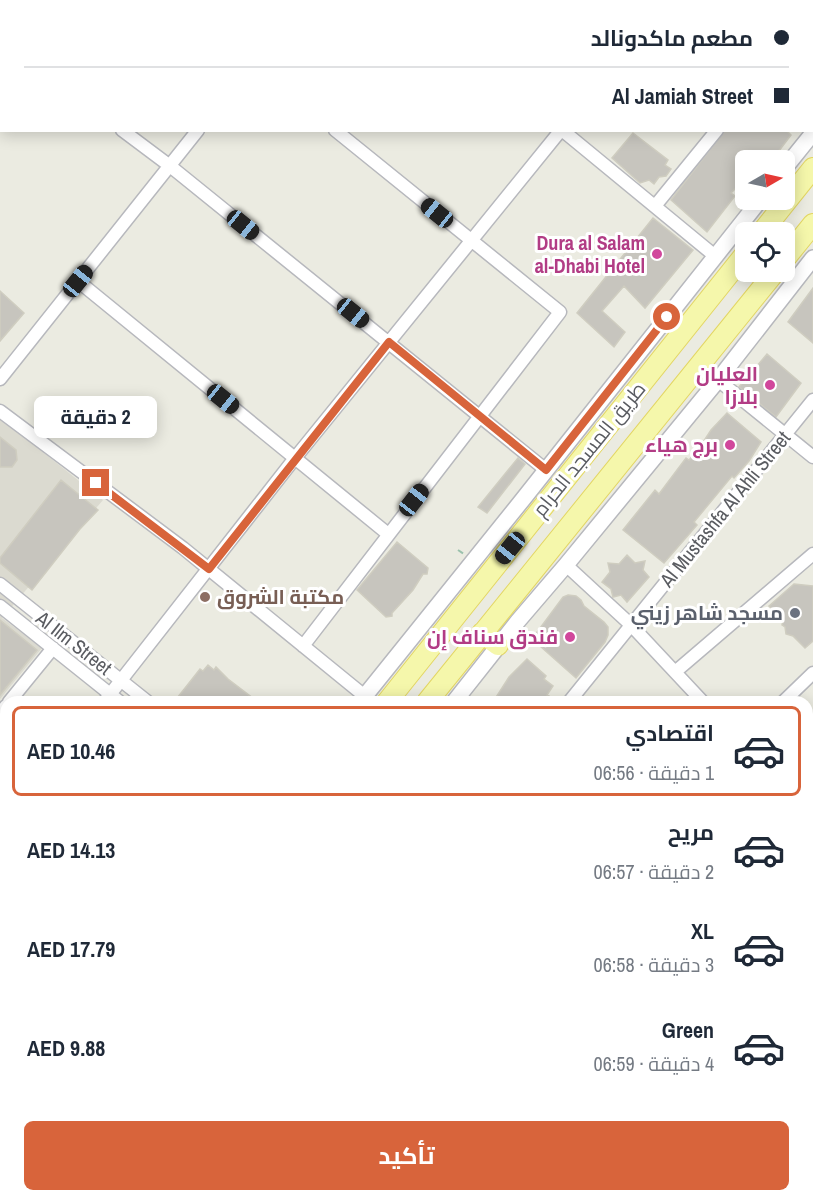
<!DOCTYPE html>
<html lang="ar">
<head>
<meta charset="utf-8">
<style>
	body { margin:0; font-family:"Archivo Narrow",Cairo,sans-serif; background:#f2f2f3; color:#1f2937; direction:rtl; height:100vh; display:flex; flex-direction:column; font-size:22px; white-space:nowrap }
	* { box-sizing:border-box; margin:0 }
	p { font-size:20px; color:#747a83 }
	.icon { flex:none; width:33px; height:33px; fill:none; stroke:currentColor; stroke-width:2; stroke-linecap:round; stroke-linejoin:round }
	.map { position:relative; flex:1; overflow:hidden; direction:ltr }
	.details { position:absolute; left:0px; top:696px; width:813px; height:506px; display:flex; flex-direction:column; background:#fff; border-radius:18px 18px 0 0; box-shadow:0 3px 15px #0003; direction:rtl }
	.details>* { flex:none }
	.guide { position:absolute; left:0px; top:0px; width:813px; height:132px; box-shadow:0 3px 15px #0003; direction:rtl; display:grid; align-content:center; height:132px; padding:0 24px; background:#fff }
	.needle { width:39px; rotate:81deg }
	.fabs { position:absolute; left:735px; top:150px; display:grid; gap:12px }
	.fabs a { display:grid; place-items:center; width:60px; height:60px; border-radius:9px; background:#fff; box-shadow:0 3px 15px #0003; font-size:30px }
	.end { position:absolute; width:27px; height:27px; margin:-14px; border:8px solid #d8643b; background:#fff; box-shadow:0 0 0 3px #fff }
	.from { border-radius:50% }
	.bubble { position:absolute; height:42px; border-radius:9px; background:#fff; box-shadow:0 3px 15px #0003; font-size:20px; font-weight:700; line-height:42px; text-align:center; direction:rtl }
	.car { position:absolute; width:18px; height:36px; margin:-18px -9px; border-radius:8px; box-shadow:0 0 4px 2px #0007; background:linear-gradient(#222 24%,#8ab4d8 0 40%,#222 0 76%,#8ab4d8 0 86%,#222 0) }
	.guide b { display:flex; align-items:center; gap:21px; height:57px; font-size:22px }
	.guide b+b { border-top:2px solid #e0e1e3 }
	.guide i { width:15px; height:15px; background:#1f2937 }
	ul { padding:10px 0 0; list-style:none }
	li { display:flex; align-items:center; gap:18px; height:90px; margin:0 12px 9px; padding:0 12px; border:3px solid transparent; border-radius:9px }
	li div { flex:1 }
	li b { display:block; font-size:22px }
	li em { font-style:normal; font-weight:700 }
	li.selected { border-color:#d8643b }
	li>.icon { width:54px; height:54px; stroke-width:1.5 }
	.action { display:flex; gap:12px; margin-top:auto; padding:12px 24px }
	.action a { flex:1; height:69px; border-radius:9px; background:#d8643b; color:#fff; font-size:24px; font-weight:700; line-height:69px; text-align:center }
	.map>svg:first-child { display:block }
</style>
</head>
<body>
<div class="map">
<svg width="813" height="1201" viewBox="0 0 813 1201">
	<rect width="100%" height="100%" fill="#ebebe1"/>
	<!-- education -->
	<path fill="#dbdad0" d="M 0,418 L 103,500 L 2,618 L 42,648 L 0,699 Z"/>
	<!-- building -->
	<path fill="#c7c5be" stroke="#cfcdc0" stroke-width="1.5" d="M 725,130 L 786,130 L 791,135 L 772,160 L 746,160 L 746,178 L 731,193 L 735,196 L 707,232 L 671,200 Z
		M 633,133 L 668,160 L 665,165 L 671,169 L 666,176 L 659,177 L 654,184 L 649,180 L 640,183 L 612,158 Z
		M 653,218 L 693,250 L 645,308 L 624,286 L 602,311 L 625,332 L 614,347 L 577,313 Z
		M 813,288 L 813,343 L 788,322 Z
		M 0,291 L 24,313 L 0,341 Z
		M 767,354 L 801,383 L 776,417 L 739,387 Z
		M 727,413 L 761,442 L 749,461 L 734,478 L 732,476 L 694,522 L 697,525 L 664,563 L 623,530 L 655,490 L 659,494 L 686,458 L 689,460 L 698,450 L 711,430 Z
		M 0,437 L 16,450 L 17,460 L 12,467 L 0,467 Z
		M 518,458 L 525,464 L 487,513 L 478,507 Z
		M 61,480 L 98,510 L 80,529 L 32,590 L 0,563 L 0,558 Z
		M 397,542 L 428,568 L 427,574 L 423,574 L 413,590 L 392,613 L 392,616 L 386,617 L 357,590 Z
		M 627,555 L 635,563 L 645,561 L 643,570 L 649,577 L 627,602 L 621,595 L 613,597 L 611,589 L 602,582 L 610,572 L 608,563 L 619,564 Z
		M 794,584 L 813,586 L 813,641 L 805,648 L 793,636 L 786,634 L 785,627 L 782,625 L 783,621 L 769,606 Z
		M 568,595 L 576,596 L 581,600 L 584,606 L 604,622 L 608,627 L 608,635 L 605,642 L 576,678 L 532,639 L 563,597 Z
		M 0,620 L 37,650 L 0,695 Z
		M 527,659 L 546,676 L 544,679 L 553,686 L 547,695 L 549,696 L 544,702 L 493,702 L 509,677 Z
		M 208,665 L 214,670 L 216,667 L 228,679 L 258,702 L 184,702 L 178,697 L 200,669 L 203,671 Z"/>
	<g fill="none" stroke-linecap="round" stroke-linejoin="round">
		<!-- minor casing -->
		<g stroke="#b7b8bd" stroke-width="15">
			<path id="minor" d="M 401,0 L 403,2
				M 621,0 L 623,2
				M 780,0 L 782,2
				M 129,2 L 130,0
				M 301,2 L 302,0
				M 665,2 L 666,0
				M 812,22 L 813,23
				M 122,130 L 170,166 L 546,470
				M 562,130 L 715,256
				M 655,206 L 717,130
				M 78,281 L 388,534
				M 0,379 L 198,130
				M 718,380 L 813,457
				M 0,411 L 183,548 L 372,702
				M 566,565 L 630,624 L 703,702
				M 0,584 L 148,702
				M 0,606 L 120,702
				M 303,646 L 560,312 L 335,130
				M 675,672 L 813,554
				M 9,702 L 53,648
				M 104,702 L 295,458 L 561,130
				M 569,702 L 813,400
				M 783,702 L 813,673
				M 0,713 L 6,706
				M 807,728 L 813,735
				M 0,780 L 6,785
				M 0,834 L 6,826
				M 807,851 L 813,844
				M 0,1011 L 6,1004
				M 807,1027 L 813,1020
				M 0,1041 L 6,1046
				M 807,1127 L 813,1132
				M 235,1196 L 243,1201
				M 551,1196 L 557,1201
				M 177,1201 L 182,1196
				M 327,1201 L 330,1196
				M 503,1201 L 508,1196
				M 657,1201 L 661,1196"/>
		</g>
		<!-- tertiary casing -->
		<g stroke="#b7b8bd" stroke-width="18">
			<path id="tertiary" d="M 784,169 L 813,133
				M 360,702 L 524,498 L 760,200
				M 454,702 L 518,621 L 566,565 L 718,380 L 813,258
				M 0,1149 L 6,1142
				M 53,1201 L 57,1196"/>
		</g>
		<!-- primary casing -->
		<g stroke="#e3d663" stroke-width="22">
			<path id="primary" d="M 762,232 L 813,168
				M 784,260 L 813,224
				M 482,633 L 498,645
				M 387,702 L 746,253
				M 427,702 L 775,272
				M 0,1184 L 6,1176
				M 30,1201 L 34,1196"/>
		</g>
		<!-- path -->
		<path stroke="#9ac1ac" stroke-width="2" stroke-dasharray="6 3" stroke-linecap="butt" d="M 458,550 L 464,554"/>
		<!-- minor -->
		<use href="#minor" stroke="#fff" stroke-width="12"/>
		<!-- tertiary -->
		<use href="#tertiary" stroke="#fff" stroke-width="15"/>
		<!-- primary -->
		<use href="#primary" stroke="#f5f7ab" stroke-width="20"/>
	</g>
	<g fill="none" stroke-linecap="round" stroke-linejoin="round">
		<!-- route -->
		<path stroke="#d8643b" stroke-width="8" d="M 96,483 L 209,569 L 389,342 L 546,470 L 667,317"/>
	</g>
	<!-- markers -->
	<g fill="#d1479c" stroke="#fff" stroke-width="2">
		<circle cx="657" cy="254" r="6"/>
		<circle cx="770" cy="385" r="6"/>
		<circle cx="730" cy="445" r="6"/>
		<circle cx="570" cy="637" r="6"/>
	</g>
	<circle fill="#8d6e63" stroke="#fff" stroke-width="2" cx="205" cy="597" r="6"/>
	<circle fill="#6b7280" stroke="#fff" stroke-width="2" cx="795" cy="613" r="6"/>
	<g text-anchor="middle" stroke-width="6" stroke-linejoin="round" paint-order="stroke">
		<!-- hotel labels -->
		<g font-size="20" font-weight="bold" fill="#b23c85" stroke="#fff" text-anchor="end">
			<text x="645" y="250">Dura al Salam<tspan x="645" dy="23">al-Dhabi Hotel</tspan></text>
			<text x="758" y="381">العليان<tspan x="758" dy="23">بلازا</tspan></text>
			<text x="718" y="452">برج هياء</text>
			<text x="558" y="644">فندق سناف إن</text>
		</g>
		<!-- street labels -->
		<g font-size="20" fill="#5a5c61" stroke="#fff">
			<text transform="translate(589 449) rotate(-51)" y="7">طريق المسجد الحرام</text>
			<text transform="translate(725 509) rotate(-51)" y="7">Al Mustashfa Al Ahli Street</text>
			<text transform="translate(74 643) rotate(38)" y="7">Al Ilm Street</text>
		</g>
		<!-- education labels -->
		<g font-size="20" font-weight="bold" fill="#785e54" stroke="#fff" text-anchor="start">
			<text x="217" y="604">مكتبة الشروق</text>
		</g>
		<!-- worship labels -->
		<g font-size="20" font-weight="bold" fill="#5b616d" stroke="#fff" text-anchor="end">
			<text x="783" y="620">مسجد شاهر زيني</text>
		</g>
	</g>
</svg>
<div class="fabs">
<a><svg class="needle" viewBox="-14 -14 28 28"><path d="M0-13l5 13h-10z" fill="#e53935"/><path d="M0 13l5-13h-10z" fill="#747a83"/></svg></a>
<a><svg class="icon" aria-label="locate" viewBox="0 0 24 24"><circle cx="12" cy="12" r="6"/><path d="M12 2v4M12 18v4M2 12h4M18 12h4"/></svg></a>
</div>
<i class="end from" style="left:667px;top:317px"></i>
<i class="end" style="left:96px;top:483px"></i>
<div class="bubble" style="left:34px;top:396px;width:123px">2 دقيقة</div>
<i class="car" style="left:437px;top:213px;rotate:309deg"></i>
<i class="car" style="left:243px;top:225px;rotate:129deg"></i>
<i class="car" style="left:78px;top:281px;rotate:39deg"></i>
<i class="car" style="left:353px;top:313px;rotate:129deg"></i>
<i class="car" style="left:223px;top:399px;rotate:129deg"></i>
<i class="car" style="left:414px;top:500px;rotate:38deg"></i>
<i class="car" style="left:510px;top:548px;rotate:219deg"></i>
<div class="guide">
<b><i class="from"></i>مطعم ماكدونالد</b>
<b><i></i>Al Jamiah Street</b>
</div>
<section class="details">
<ul>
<li class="selected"><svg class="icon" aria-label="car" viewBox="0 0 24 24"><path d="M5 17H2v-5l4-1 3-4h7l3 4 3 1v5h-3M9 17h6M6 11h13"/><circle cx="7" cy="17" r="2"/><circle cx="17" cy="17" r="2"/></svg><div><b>اقتصادي</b><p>1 دقيقة · 06:56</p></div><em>AED 10.46</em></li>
<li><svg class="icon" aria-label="car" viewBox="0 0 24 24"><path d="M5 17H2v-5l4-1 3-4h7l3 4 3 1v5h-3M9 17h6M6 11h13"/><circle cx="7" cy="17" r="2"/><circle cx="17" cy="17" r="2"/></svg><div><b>مريح</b><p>2 دقيقة · 06:57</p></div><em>AED 14.13</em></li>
<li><svg class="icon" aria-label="car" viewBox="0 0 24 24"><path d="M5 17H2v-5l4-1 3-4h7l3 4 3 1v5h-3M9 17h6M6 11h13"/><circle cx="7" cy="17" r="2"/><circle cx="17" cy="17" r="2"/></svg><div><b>XL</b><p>3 دقيقة · 06:58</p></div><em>AED 17.79</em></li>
<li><svg class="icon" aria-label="car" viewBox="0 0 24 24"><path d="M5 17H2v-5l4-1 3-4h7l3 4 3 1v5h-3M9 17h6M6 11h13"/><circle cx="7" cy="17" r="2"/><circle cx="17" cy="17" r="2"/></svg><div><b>Green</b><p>4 دقيقة · 06:59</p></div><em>AED 9.88</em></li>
</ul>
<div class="action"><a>تأكيد</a></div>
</section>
</div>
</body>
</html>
